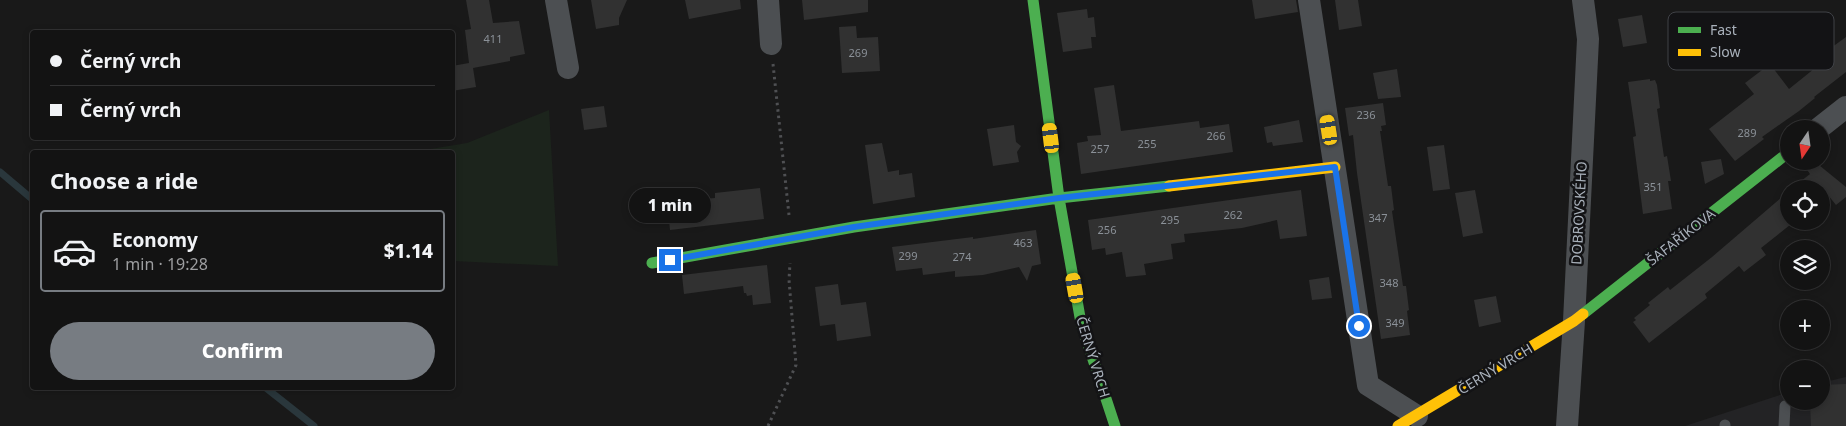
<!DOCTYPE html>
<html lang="en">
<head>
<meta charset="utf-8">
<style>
	body { margin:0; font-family:"Noto Sans",sans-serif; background:#202021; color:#f1f3f6; height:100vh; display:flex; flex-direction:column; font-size:19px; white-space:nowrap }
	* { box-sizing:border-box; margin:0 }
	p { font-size:16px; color:#9d9ea0 }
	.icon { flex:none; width:28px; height:28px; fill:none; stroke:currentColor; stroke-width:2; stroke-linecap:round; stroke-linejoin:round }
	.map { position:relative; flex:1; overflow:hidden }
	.sheet { position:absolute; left:30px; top:150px; width:425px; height:240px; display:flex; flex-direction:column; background:#131313; border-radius:5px; box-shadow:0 2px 8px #0003,0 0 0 1px #323233 }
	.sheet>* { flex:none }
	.guide { position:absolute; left:30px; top:30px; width:425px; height:110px; border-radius:5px; box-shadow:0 2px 8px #0003,0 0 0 1px #323233; display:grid; align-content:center; height:110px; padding:0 20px; background:#131313 }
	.needle { width:32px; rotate:193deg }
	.controls { position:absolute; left:1780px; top:120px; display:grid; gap:10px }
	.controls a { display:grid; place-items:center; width:50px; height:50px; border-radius:50%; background:#131313; box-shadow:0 2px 8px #0003,0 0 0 1px #323233; font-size:25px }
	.end { position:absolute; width:22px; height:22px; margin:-11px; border:6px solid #1a73e8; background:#fff; box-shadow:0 0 0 2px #fff }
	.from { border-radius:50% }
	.bubble { position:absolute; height:35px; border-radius:18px; background:#131313; box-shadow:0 2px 8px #0003,0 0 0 1px #323233; font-size:16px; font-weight:800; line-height:35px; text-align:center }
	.car { position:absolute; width:15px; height:30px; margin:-15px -8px; border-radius:6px; box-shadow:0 0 4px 1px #0007; background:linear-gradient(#f5c518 24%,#345 0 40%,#f5c518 0 76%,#345 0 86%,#f5c518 0) }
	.guide b { display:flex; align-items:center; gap:18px; height:48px; font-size:19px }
	.guide b+b { border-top:1px solid #323233 }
	.guide i { width:12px; height:12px; background:#f1f3f6 }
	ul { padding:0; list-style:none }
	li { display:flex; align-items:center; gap:15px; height:82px; margin:0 10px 8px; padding:0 10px; border:2px solid transparent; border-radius:5px }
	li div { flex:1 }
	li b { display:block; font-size:19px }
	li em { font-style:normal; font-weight:800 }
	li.active { border-color:#777c82 }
	li>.icon { width:45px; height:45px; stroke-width:1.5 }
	h2 { padding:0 20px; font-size:22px; line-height:60px }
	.action { display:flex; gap:10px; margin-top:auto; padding:10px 20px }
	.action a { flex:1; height:58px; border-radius:30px; background:#777c82; color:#fff; font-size:20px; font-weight:800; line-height:58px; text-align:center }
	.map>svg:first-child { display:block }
</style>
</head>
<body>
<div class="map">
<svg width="1846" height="426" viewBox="0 0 1846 426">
	<rect width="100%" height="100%" fill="#191919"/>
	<!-- built -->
	<path fill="#232325" d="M 1846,377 L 1846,426 L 1685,426 L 1789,392 L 1789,401 L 1821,401 L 1821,383 Z"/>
	<!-- green -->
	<path fill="#1c241c" d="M 549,110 L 558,266 L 453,261 L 452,152 L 412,152 L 467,143 Z"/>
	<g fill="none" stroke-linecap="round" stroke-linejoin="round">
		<!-- stream -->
		<path stroke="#2a373c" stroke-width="7" d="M 0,172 L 32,199
			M 266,388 L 314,426"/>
	</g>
	<!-- building -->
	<path fill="#313131" d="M 466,0 L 489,0 L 493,23 L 519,21 L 525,54 L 510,57 L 510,61 L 473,68 L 476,87 L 452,91 L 452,66 L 469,63 L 465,30 L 471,29 Z
		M 591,0 L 627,0 L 619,18 L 619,25 L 596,29 Z
		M 685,0 L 740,0 L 741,9 L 689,19 Z
		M 802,0 L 868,0 L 868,12 L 804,20 Z
		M 1252,0 L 1296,0 L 1298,12 L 1255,19 Z
		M 1335,0 L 1358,0 L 1362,26 L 1339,30 Z
		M 1087,9 L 1088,18 L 1094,17 L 1096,37 L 1091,37 L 1092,48 L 1063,52 L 1057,13 Z
		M 1642,15 L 1647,43 L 1623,47 L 1618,19 Z
		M 856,26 L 857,38 L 878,37 L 880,71 L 842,73 L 839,27 Z
		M 1846,37 L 1846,72 L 1814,97 L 1815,98 L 1799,111 L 1762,137 L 1764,139 L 1735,161 L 1709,129 L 1754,94 L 1745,83 L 1770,64 L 1789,89 L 1825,60 L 1823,57 L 1825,55 L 1824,53 Z
		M 1397,69 L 1401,97 L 1378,99 L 1373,73 Z
		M 1650,79 L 1650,81 L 1655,80 L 1657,85 L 1660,108 L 1657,109 L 1664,157 L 1667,156 L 1671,181 L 1668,181 L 1672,209 L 1643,214 L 1633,137 L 1636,136 L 1628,82 Z
		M 1114,85 L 1121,131 L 1199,121 L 1200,128 L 1229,124 L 1233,152 L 1081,174 L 1077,143 L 1088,141 L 1087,136 L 1101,135 L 1094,88 Z
		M 1383,103 L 1386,125 L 1381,126 L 1382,131 L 1380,131 L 1388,186 L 1391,186 L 1394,210 L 1392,211 L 1403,286 L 1406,286 L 1409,310 L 1407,311 L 1410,335 L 1381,339 L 1357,173 L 1353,135 L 1349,136 L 1345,108 Z
		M 604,106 L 607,127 L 584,130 L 581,109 Z
		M 1299,120 L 1303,142 L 1273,146 L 1272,142 L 1267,143 L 1264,127 Z
		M 1014,125 L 1016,142 L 1021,146 L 1017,152 L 1019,162 L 993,166 L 987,129 Z
		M 882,143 L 888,172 L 899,170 L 899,175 L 912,173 L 915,197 L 873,204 L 865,145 Z
		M 1444,145 L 1450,189 L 1433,191 L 1427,147 Z
		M 1721,159 L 1724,174 L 1705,184 L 1701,162 Z
		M 1801,161 L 1814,161 L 1846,187 L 1846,197 L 1836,205 L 1828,195 L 1821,200 L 1821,189 L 1791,189 L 1810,174 Z
		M 760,188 L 764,219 L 670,230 L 668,211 L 682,210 L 681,201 L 715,198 L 715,193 Z
		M 1301,190 L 1307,236 L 1280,239 L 1277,220 L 1242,228 L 1184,234 L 1185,242 L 1171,244 L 1173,259 L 1144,264 L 1146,275 L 1126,277 L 1122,252 L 1106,255 L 1105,248 L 1092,250 L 1088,220 Z
		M 1475,190 L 1483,233 L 1463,237 L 1455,193 Z
		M 1789,191 L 1789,221 L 1795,221 L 1761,248 L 1766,255 L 1744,272 L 1739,266 L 1705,294 L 1707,298 L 1649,343 L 1633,322 L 1636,320 L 1634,318 L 1650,305 L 1648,303 L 1668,287 L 1670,290 L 1712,257 Z
		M 1036,230 L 1041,264 L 1032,266 L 1027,281 L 1019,267 L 983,275 L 955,277 L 955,271 L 923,275 L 922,268 L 896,271 L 892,247 L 973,237 L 973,239 Z
		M 767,265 L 771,303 L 753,305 L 752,295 L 747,296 L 746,293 L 744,293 L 743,286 L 684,294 L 682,275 Z
		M 1329,277 L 1332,298 L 1312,300 L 1309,280 Z
		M 838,284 L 841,305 L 866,302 L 871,336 L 837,341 L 835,324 L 820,326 L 815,287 Z
		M 1496,296 L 1501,322 L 1479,327 L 1474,300 Z
		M 1846,384 L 1846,426 L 1811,426 L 1810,401 L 1821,401 L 1821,385 Z"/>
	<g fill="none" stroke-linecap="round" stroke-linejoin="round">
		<!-- path -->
		<path stroke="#4f5053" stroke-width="3" stroke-dasharray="2.5 4" stroke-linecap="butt" d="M 773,64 L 789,215
			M 768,426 L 796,365 L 789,280 L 790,263"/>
		<!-- lane -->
		<path stroke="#4c4f52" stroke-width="11" d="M 1725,426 L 1725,425
			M 1784,426 L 1785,406"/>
		<!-- street -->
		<path stroke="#4c4f52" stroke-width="22" d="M 556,0 L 568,68
			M 768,0 L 771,44
			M 1309,0 L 1368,385 L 1417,416
			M 1818,129 L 1846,107
			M 1567,426 L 1574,321 L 1588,39 L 1583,0"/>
		<!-- fast -->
		<path stroke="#4caf50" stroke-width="11" d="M 1033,0 L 1059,198 L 1081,323 L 1115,426
			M 652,263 L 854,227 L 1059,198 L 1169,186
			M 1583,314 L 1789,152"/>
		<!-- slow -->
		<path stroke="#ffc107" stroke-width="11" d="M 1169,186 L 1335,167
			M 1398,426 L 1574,321 L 1583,314"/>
	</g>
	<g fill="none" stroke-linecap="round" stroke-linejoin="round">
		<!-- route -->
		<path stroke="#1a73e8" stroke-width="6" d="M 670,260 L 854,227 L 1059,198 L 1335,167 L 1359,326"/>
	</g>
	<g text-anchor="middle" stroke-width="5" stroke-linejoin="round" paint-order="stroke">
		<!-- number labels -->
		<g font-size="11" fill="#8b9198">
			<text x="493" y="43">411</text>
			<text x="858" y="57">269</text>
			<text x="1366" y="119">236</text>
			<text x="1747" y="137">289</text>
			<text x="1216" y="140">266</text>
			<text x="1147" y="148">255</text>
			<text x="1100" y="153">257</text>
			<text x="1653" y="191">351</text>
			<text x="1233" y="219">262</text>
			<text x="1378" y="222">347</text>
			<text x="1170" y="224">295</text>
			<text x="1107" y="234">256</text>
			<text x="1023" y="247">463</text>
			<text x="908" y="260">299</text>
			<text x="962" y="261">274</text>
			<text x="1389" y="287">348</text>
			<text x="1395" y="327">349</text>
		</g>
		<!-- street labels -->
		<g font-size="14" fill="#a9b1bb" stroke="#131315">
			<text transform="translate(1579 213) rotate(-87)" y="5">DOBROVSKÉHO</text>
			<text transform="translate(1681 237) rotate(-38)" y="5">ŠAFAŘÍKOVA</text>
			<text transform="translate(1093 357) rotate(73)" y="5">ČERNÝ VRCH</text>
			<text transform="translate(1495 369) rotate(-31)" y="5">ČERNÝ VRCH</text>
		</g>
	</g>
	<!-- legend -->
	<rect x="1668" y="12" width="166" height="58" rx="8" fill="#131315" stroke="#404247" stroke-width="1"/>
	<rect x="1678" y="27" width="23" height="6" fill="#4caf50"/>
	<rect x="1678" y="49" width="23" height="7" fill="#ffc107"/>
	<g font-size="14" fill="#a9b1bb">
		<text x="1710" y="35">Fast</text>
		<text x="1710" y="57">Slow</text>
	</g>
</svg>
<div class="controls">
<a><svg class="needle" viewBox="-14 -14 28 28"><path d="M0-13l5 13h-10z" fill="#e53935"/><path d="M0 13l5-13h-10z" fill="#9d9ea0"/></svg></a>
<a><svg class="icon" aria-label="locate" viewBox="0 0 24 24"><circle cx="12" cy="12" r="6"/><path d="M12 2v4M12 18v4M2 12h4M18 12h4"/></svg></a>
<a><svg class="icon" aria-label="layers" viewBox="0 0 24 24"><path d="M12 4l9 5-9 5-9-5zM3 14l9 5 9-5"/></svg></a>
<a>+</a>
<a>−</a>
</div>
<i class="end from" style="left:1359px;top:326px"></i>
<i class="end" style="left:670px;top:260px"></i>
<div class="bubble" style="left:629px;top:188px;width:82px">1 min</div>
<i class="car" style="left:1329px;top:130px;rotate:351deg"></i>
<i class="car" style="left:1051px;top:138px;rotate:353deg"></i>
<i class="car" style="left:1075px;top:288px;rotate:350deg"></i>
<div class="guide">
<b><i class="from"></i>Černý vrch</b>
<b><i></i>Černý vrch</b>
</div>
<section class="sheet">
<h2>Choose a ride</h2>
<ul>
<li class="active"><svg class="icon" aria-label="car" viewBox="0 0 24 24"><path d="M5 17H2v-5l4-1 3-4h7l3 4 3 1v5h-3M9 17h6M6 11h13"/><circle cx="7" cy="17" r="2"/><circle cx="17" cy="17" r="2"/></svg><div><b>Economy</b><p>1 min · 19:28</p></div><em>$1.14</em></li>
</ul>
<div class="action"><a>Confirm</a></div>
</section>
</div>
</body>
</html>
